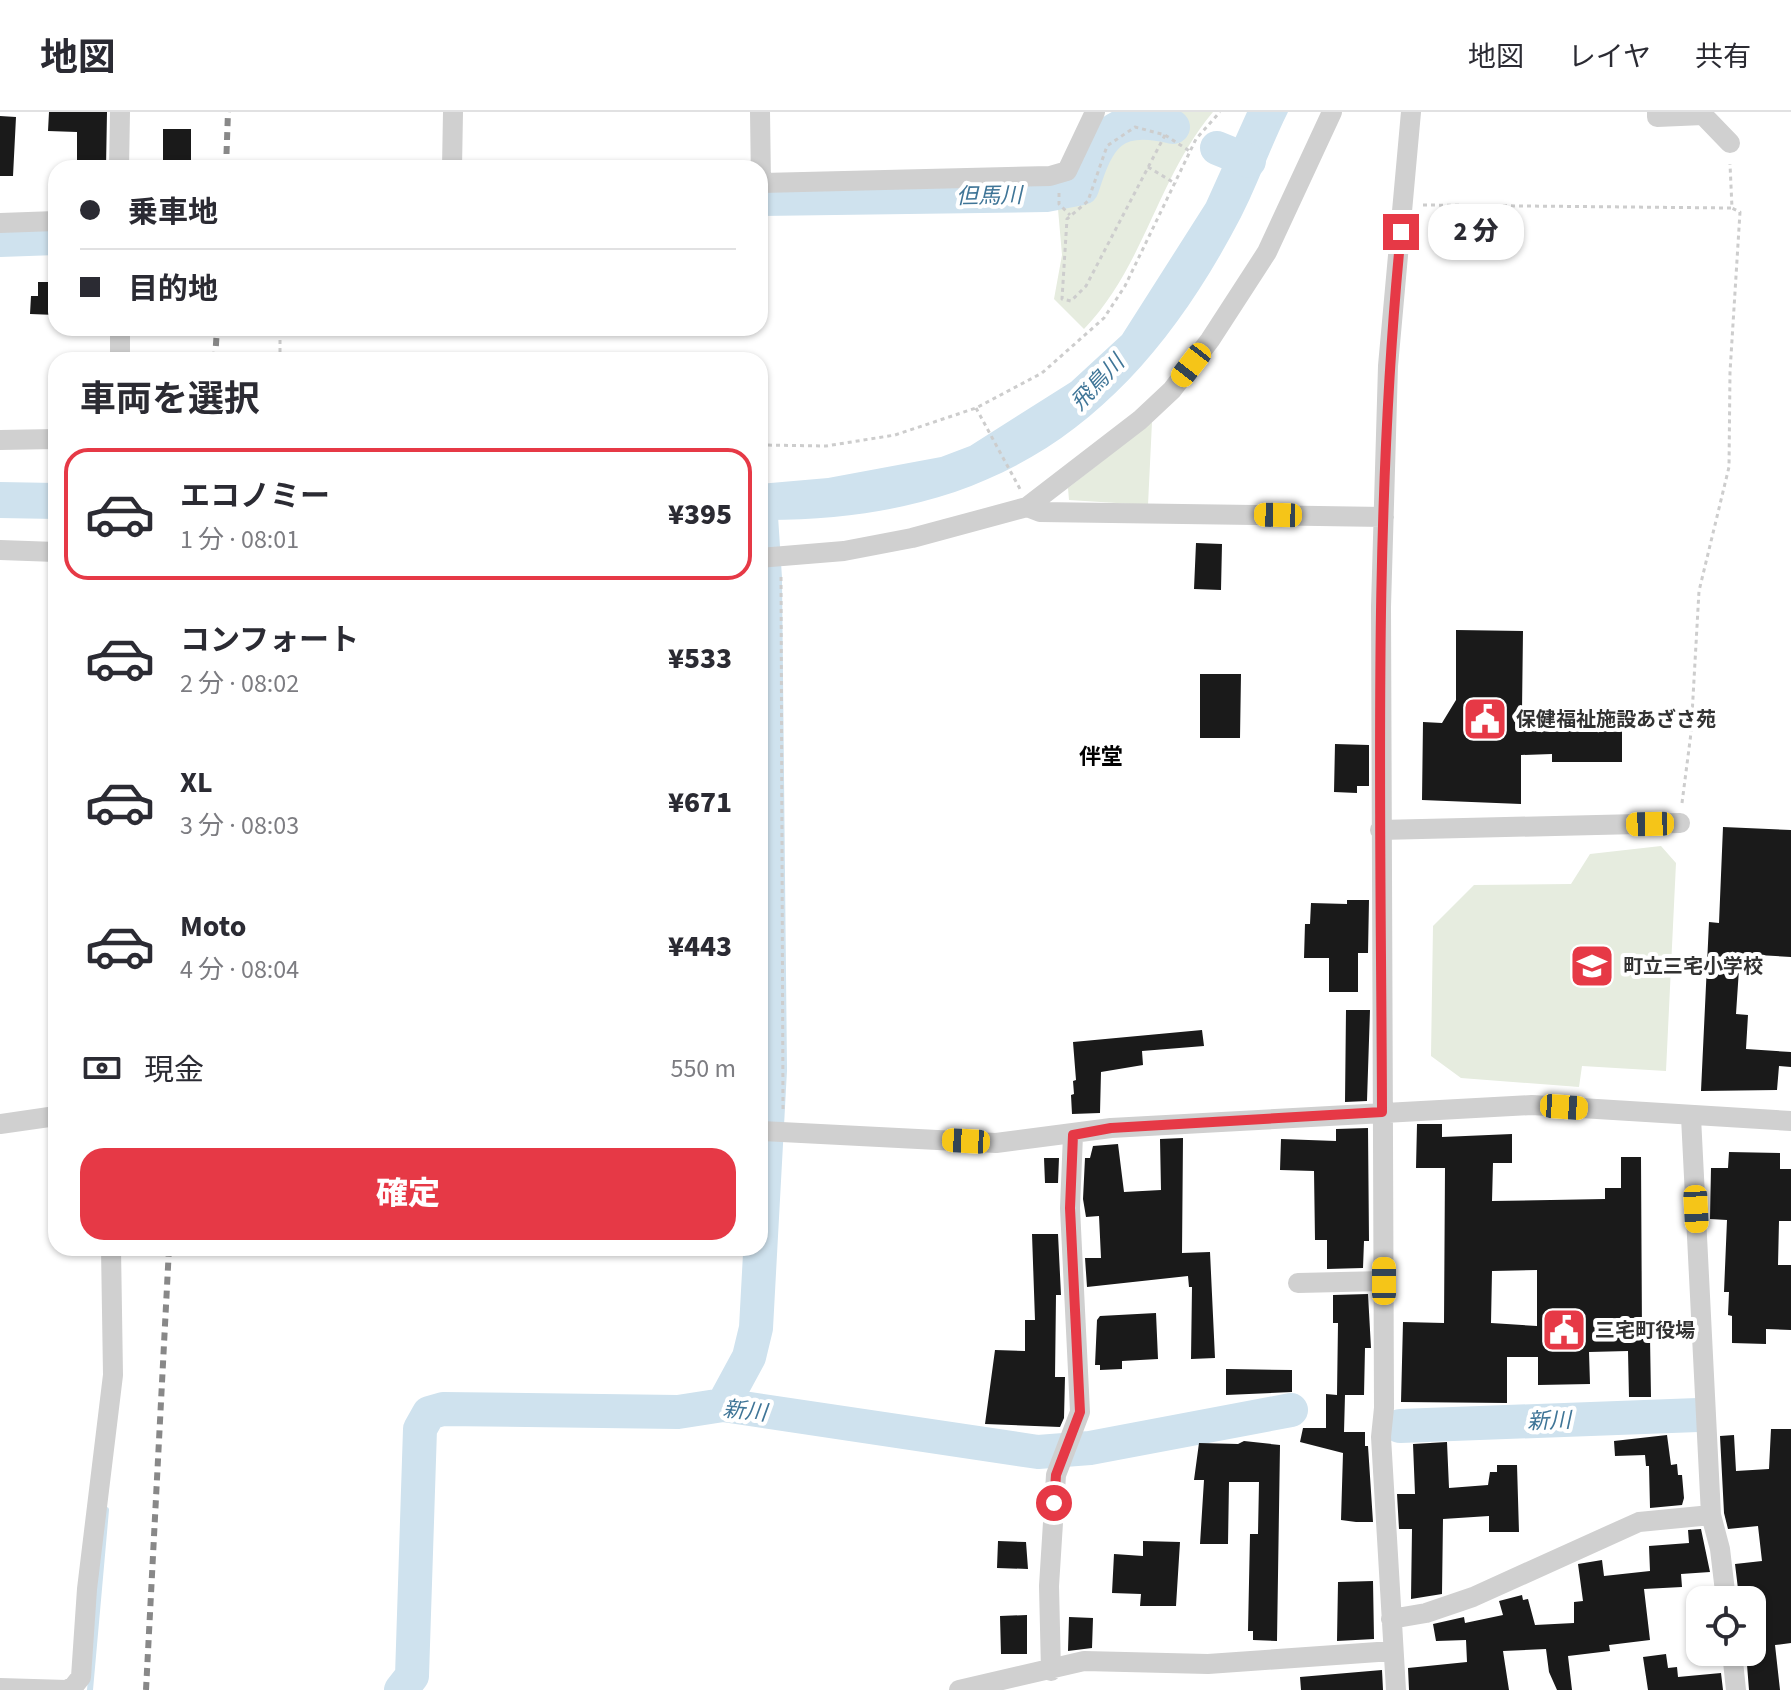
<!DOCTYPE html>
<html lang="ja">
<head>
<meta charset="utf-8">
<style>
	body { margin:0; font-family:"Source Sans 3","Noto Sans JP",sans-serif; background:#f7f7f7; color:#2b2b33; height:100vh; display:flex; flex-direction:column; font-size:30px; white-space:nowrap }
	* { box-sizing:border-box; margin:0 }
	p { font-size:26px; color:#7c7c81 }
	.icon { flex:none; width:44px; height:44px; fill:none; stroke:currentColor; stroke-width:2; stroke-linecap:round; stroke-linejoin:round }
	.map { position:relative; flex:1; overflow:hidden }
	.panel { position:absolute; left:48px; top:240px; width:720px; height:904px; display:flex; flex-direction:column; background:#fff; border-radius:24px; box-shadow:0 2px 6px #0004 }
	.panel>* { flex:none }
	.top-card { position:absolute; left:48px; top:48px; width:720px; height:176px; border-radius:24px; box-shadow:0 2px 6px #0004; display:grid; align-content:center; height:176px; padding:0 32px; background:#fff }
	.controls { position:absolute; left:1686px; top:1474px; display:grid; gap:16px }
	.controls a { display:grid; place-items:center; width:80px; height:80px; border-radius:16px; background:#fff; box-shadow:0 2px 6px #0004; font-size:40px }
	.end { position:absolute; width:36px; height:36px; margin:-18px; border:10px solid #e63946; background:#fff; box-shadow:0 0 0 4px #fff }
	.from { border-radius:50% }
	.bubble { position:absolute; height:56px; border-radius:24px; background:#fff; box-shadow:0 2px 6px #0004; font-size:26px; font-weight:800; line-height:56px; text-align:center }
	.car { position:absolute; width:24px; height:48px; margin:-24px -12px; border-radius:10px; box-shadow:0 0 6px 2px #0007; background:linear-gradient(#f5c518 24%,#345 0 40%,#f5c518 0 76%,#345 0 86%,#f5c518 0) }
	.top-card b { display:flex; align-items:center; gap:28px; height:76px; font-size:30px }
	.top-card b+b { border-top:2px solid #e1e1e2 }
	.top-card i { width:20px; height:20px; background:#2b2b33 }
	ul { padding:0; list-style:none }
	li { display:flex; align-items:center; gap:24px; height:132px; margin:0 16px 12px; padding:0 16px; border:4px solid transparent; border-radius:24px }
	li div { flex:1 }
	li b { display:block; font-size:30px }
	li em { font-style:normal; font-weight:800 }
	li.on { border-color:#e63946 }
	li>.icon { width:72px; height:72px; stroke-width:1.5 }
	h2 { padding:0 32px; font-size:36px; line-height:96px }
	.pay { display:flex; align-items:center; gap:20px; height:88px; padding:0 32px; font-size:30px }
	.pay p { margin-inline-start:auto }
	.action { display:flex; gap:16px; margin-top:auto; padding:16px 32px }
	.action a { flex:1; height:92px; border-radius:24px; background:#e63946; color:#fff; font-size:32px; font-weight:800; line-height:92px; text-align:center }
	header { display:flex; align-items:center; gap:48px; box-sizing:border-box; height:112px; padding:0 40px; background:#fff; border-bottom:2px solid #e1e1e2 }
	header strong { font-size:38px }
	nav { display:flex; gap:44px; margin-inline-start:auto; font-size:28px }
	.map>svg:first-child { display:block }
</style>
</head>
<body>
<header>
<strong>地図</strong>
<nav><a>地図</a><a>レイヤ</a><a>共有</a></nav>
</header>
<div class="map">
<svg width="1791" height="1578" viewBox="0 0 1791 1578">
	<rect width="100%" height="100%" fill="#fff"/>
	<!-- green -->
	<path fill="#e6ecdf" d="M 1116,0 L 1213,0 C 1158,65 1144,155 1084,217 L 1054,187 L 1062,143 L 1058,97 L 1064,87 L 1064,73 L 1075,65 L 1091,22 Z
		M 1152,310 L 1148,393 L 1069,388 L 1068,376 Z
		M 1661,734 L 1676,751 L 1666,959 L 1582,954 L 1579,975 L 1461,966 L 1431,944 L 1433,814 L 1474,773 L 1571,772 L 1590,742 Z"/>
	<!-- water -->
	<path fill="#cfe2ee" d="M 1247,0 L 1288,0 C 1271,34 1258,72 1241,105 C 1134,311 995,410 760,408 L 760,372 L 828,366 L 941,345 L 970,334 L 1071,270 L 1122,223 L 1206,91 Z
		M 0,370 L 56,371 L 56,407 L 0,406 Z"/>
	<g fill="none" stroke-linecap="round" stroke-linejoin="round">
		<!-- stream -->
		<path stroke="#cfe2ee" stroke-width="6" d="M 90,1578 L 106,1398"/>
		<!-- river -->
		<path stroke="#cfe2ee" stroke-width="34" d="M 1217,36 L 1249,49
			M 760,87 L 1046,83 L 1082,76 C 1098,25 1112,0 1173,15
			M 0,128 L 56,126
			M 723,1293 L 749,1245 L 756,1216 L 770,958 L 765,466 L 760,389
			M 1400,1314 L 1698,1303
			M 401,1578 L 412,1564 L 420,1317 L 429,1301 L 443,1297 L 678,1300 L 723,1293 L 1038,1340 L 1090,1336 L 1291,1298"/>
	</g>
	<!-- building -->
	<path fill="#1a1a1a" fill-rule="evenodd" d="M 49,0 L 107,0 L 106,56 L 77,56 L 77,20 L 48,19 Z
		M 0,4 L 16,5 L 13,64 L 0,64 Z
		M 163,17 L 191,17 L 191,56 L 163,56 Z
		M 38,170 L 56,170 L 56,203 L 30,202 L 31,184 L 38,184 Z
		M 1196,431 L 1222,432 L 1221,478 L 1194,477 Z
		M 1456,518 L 1523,519 L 1522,598 L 1529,612 L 1622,612 L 1622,650 L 1552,650 L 1552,642 L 1521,643 L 1521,692 L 1422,688 L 1423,610 L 1442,611 L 1456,588 Z
		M 1200,562 L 1241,562 L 1240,626 L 1200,626 Z
		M 1335,632 L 1369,633 L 1369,674 L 1357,674 L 1357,681 L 1334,680 Z
		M 1723,715 L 1791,718 L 1791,845 L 1740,842 L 1736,902 L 1748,903 L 1746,937 L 1791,940 L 1791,955 L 1779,954 L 1777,978 L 1701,979 L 1709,810 L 1719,811 Z
		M 1347,788 L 1369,788 L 1368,841 L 1358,841 L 1358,880 L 1329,880 L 1329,846 L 1304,846 L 1305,812 L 1310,812 L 1311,791 L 1347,792 Z
		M 1346,898 L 1370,898 L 1367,989 L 1345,990 Z
		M 1202,918 L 1204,934 L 1142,939 L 1143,953 L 1101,960 L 1100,1001 L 1072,1002 L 1071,983 L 1074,982 L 1073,969 L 1076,968 L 1073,930 Z
		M 1417,1012 L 1442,1012 L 1442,1025 L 1512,1022 L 1512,1051 L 1493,1051 L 1492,1089 L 1605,1087 L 1605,1076 L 1621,1076 L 1621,1045 L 1641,1045 L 1642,1225 L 1650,1225 L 1651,1285 L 1629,1285 L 1628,1239 L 1589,1240 L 1590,1272 L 1538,1273 L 1538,1245 L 1507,1245 L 1507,1291 L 1401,1290 L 1403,1210 L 1444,1211 L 1445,1056 L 1416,1056 ZM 1537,1158 L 1537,1214 L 1491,1211 L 1492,1159 Z
		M 1368,1016 L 1369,1129 L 1364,1129 L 1363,1156 L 1327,1157 L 1327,1128 L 1315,1128 L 1314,1059 L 1280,1058 L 1281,1027 L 1336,1029 L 1336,1017 Z
		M 1183,1026 L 1182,1141 L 1210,1140 L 1215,1246 L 1191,1247 L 1192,1175 L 1189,1175 L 1188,1164 L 1087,1175 L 1085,1146 L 1101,1146 L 1099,1104 L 1086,1105 L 1083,1087 L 1085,1046 L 1090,1046 L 1093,1034 L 1118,1032 L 1124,1080 L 1161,1078 L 1160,1027 Z
		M 1729,1040 L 1780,1041 L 1780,1057 L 1791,1057 L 1791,1109 L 1779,1109 L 1778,1153 L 1791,1153 L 1791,1218 L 1766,1217 L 1766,1232 L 1732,1231 L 1732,1204 L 1728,1203 L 1729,1180 L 1724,1180 L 1727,1108 L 1710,1107 L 1711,1056 L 1728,1056 Z
		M 1044,1046 L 1059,1046 L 1058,1071 L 1045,1071 Z
		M 1032,1122 L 1058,1122 L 1061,1183 L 1056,1183 L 1055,1265 L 1065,1265 L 1064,1306 L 1060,1315 L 985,1312 L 995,1238 L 1025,1239 L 1025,1208 L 1035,1208 Z
		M 1368,1182 L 1371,1236 L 1365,1236 L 1364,1283 L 1345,1283 L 1344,1320 L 1365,1320 L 1365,1334 L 1368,1334 L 1373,1410 L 1356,1410 L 1341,1408 L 1343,1341 L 1300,1330 L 1303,1316 L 1326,1316 L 1326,1282 L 1337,1283 L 1338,1211 L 1333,1211 L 1333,1183 Z
		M 1156,1201 L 1158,1247 L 1122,1249 L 1122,1257 L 1100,1258 L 1100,1253 L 1095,1253 L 1097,1208 L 1100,1204 Z
		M 1226,1257 L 1292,1258 L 1292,1280 L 1226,1283 Z
		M 1771,1317 L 1791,1317 L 1791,1531 L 1775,1533 L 1780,1578 L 1749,1578 L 1746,1540 L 1752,1540 L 1752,1488 L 1749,1484 L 1739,1485 L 1735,1452 L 1762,1449 L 1758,1414 L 1728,1417 L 1724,1401 L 1720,1324 L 1734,1323 L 1736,1359 L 1769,1357 Z
		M 1667,1323 L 1671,1353 L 1677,1352 L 1678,1363 L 1682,1363 L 1684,1386 L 1682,1393 L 1650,1396 L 1649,1354 L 1646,1354 L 1645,1343 L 1615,1344 L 1614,1329 Z
		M 1244,1329 L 1280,1333 L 1277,1529 L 1253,1528 L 1253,1519 L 1248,1519 L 1250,1422 L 1258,1422 L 1259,1370 L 1229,1370 L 1228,1432 L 1200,1432 L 1204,1368 L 1194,1368 L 1199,1331 L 1238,1332 Z
		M 1447,1330 L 1449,1376 L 1488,1373 L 1490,1360 L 1497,1360 L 1497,1353 L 1517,1353 L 1519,1420 L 1489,1420 L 1489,1404 L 1443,1407 L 1442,1482 L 1411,1487 L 1412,1417 L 1399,1417 L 1397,1382 L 1415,1382 L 1413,1332 Z
		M 1701,1417 L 1710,1460 L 1681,1462 L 1682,1475 L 1644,1477 L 1650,1528 L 1609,1533 L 1610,1539 L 1568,1544 L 1572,1578 L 1557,1578 L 1549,1560 L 1546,1537 L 1503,1539 L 1509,1578 L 1409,1578 L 1408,1556 L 1467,1550 L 1466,1528 L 1436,1529 L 1433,1512 L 1464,1505 L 1465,1511 L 1503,1503 L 1499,1489 L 1522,1483 L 1523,1488 L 1528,1487 L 1535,1513 L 1574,1511 L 1574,1490 L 1583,1489 L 1578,1452 L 1602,1448 L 1604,1464 L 1650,1459 L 1649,1434 L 1689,1431 L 1688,1418 Z
		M 998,1429 L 1026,1430 L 1028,1457 L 997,1456 Z
		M 1143,1429 L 1180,1430 L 1176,1494 L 1140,1494 L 1141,1482 L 1112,1481 L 1114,1442 L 1143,1444 Z
		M 1373,1469 L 1374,1527 L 1337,1529 L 1338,1470 Z
		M 1027,1503 L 1027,1542 L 1001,1542 L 1000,1504 Z
		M 1069,1505 L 1093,1506 L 1092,1536 L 1068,1539 Z
		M 1666,1542 L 1668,1556 L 1677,1555 L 1678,1565 L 1721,1561 L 1723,1578 L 1648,1578 L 1643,1545 Z
		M 1382,1558 L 1383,1578 L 1301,1578 L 1300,1565 Z"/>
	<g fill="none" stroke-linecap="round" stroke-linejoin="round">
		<!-- path -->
		<path stroke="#cdcdcd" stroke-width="3" stroke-dasharray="4 4" stroke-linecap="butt" d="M 1165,23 L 1086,174 L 1071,189 L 1062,187 L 1067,107 L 1088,89 L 1107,34 L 1135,15 L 1165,23 L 1191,40
			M 1148,55 L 1176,72
			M 1059,81 L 1059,92 L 1070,103
			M 1423,93 L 1731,96
			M 280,248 L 280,216
			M 976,296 L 1020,377
			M 760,333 L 826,334 L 895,323 L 976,296 L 1042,261 L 1104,206 L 1125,174 L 1196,27 L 1220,0
			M 781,465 L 783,1001
			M 1682,691 L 1691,621 L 1699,479 L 1729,355 L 1730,260 L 1740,100 L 1732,96 L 1730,52"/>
		<!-- minor -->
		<path stroke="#d0d0d0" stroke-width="20" d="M 760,0 L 761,71
			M 1657,0 L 1657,5 L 1703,3 L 1730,31
			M 119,56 L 120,0
			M 452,56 L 453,0
			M 760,71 L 1050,64 L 1067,59 L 1095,0
			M 0,111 L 56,109
			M 120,216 L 120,248
			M 0,328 L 56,327
			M 1027,395 L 1040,400 L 1384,405
			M 0,438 L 56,440
			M 760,446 L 844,439 L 912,426 L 1027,395 L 1140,308 L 1172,278 L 1210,228 L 1267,140 L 1332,0
			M 1380,718 L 1680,711
			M 1691,1005 L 1711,1403 L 1720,1437 L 1726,1488
			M 0,1012 L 56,1004
			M 760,1019 L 996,1031 L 1111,1016 L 1532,993 L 1791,1009
			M 1298,1171 L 1384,1169
			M 1391,1507 L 1426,1501 L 1473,1485 L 1639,1410 L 1711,1403
			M 1732,1540 L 1736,1578
			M 1051,1559 L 1049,1474 L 1056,1363 L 1080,1300 L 1070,1096 L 1073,1023
			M 0,1576 L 67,1578 L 74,1574 L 81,1565 L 87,1477 L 113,1263 L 111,1136
			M 959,1578 L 1084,1549 L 1208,1552 L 1392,1539
			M 1396,1578 L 1381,1325 L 1384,1296 L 1381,495 L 1388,254 L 1411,0"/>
		<!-- rail -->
		<path stroke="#888" stroke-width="6" stroke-dasharray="8 6" stroke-linecap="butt" d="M 226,56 L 228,0
			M 215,248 L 217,216
			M 146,1578 L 169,1136"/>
	</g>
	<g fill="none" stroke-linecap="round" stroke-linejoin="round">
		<!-- route -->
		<path stroke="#e63946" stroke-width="10" d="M 1054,1391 L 1056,1363 L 1080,1300 L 1070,1096 L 1073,1023 L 1111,1016 L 1382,1000 C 1381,707 1372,412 1401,120"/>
	</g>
	<!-- icons -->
	<defs>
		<g id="civic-square" transform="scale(2.3)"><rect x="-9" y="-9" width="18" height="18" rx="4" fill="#e63946" stroke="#fff"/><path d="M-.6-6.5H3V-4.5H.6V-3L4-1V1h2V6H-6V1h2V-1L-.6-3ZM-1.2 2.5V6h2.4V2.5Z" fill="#fff"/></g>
		<g id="school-square" transform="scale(2.3)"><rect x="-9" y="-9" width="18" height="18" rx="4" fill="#e63946" stroke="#fff"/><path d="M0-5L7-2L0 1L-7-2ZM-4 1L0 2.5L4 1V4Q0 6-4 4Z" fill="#fff"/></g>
	</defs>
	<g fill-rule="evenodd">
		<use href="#civic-square" x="1485" y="607"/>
		<use href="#school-square" x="1592" y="854"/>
		<use href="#civic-square" x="1564" y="1218"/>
	</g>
	<g text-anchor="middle" stroke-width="8" stroke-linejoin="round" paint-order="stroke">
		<!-- poi labels -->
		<g font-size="20" font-weight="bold" fill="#333" stroke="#fff" text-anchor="start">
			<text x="1516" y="614">保健福祉施設あざさ苑</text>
			<text x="1623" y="861">町立三宅小学校</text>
			<text x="1595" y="1225">三宅町役場</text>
		</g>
		<!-- water labels -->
		<g font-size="22" font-style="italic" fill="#3f7597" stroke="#fff">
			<text transform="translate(989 83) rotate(-1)" y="8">但馬川</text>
			<text transform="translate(1097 270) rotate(-47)" y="8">飛鳥川</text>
			<text transform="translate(745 1298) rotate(6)" y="8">新川</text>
			<text transform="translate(1549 1308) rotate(-2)" y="8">新川</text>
		</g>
		<!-- neighbourhood labels -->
		<g font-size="22" font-weight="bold" fill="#000" stroke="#fff">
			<text x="1101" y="652">伴堂</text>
		</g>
	</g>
</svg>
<div class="controls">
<a><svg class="icon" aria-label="locate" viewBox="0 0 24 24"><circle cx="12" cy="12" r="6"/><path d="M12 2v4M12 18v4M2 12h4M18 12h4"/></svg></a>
</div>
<i class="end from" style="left:1054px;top:1391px"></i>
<i class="end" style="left:1401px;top:120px"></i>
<div class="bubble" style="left:1428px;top:92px;width:96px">2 分</div>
<i class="car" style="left:1191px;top:253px;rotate:218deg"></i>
<i class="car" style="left:1278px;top:403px;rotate:271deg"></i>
<i class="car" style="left:1650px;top:712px;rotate:269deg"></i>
<i class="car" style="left:1564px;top:995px;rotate:94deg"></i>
<i class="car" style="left:966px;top:1029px;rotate:273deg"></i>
<i class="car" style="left:1696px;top:1097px;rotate:177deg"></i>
<i class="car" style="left:1384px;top:1169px;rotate:0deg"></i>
<div class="top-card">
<b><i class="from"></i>乗車地</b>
<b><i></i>目的地</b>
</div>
<section class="panel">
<h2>車両を選択</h2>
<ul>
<li class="on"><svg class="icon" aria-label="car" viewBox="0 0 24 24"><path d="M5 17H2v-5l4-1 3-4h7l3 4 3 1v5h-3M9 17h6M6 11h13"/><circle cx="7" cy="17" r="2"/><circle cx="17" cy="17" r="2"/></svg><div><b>エコノミー</b><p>1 分 · 08:01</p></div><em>¥395</em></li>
<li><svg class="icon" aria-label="car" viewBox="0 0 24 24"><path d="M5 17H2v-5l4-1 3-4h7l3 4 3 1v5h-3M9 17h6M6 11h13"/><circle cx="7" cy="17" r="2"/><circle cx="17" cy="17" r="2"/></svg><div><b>コンフォート</b><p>2 分 · 08:02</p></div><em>¥533</em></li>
<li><svg class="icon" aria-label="car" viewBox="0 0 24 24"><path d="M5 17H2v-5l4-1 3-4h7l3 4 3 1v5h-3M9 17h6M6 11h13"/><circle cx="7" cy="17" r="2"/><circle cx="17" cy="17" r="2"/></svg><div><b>XL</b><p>3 分 · 08:03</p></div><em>¥671</em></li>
<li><svg class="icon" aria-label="car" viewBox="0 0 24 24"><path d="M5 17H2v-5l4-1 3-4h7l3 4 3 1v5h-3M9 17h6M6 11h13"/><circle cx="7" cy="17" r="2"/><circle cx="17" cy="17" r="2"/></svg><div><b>Moto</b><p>4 分 · 08:04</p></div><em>¥443</em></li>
</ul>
<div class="pay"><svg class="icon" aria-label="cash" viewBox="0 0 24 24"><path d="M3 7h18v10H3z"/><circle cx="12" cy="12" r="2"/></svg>現金<p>550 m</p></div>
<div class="action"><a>確定</a></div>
</section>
</div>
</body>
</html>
